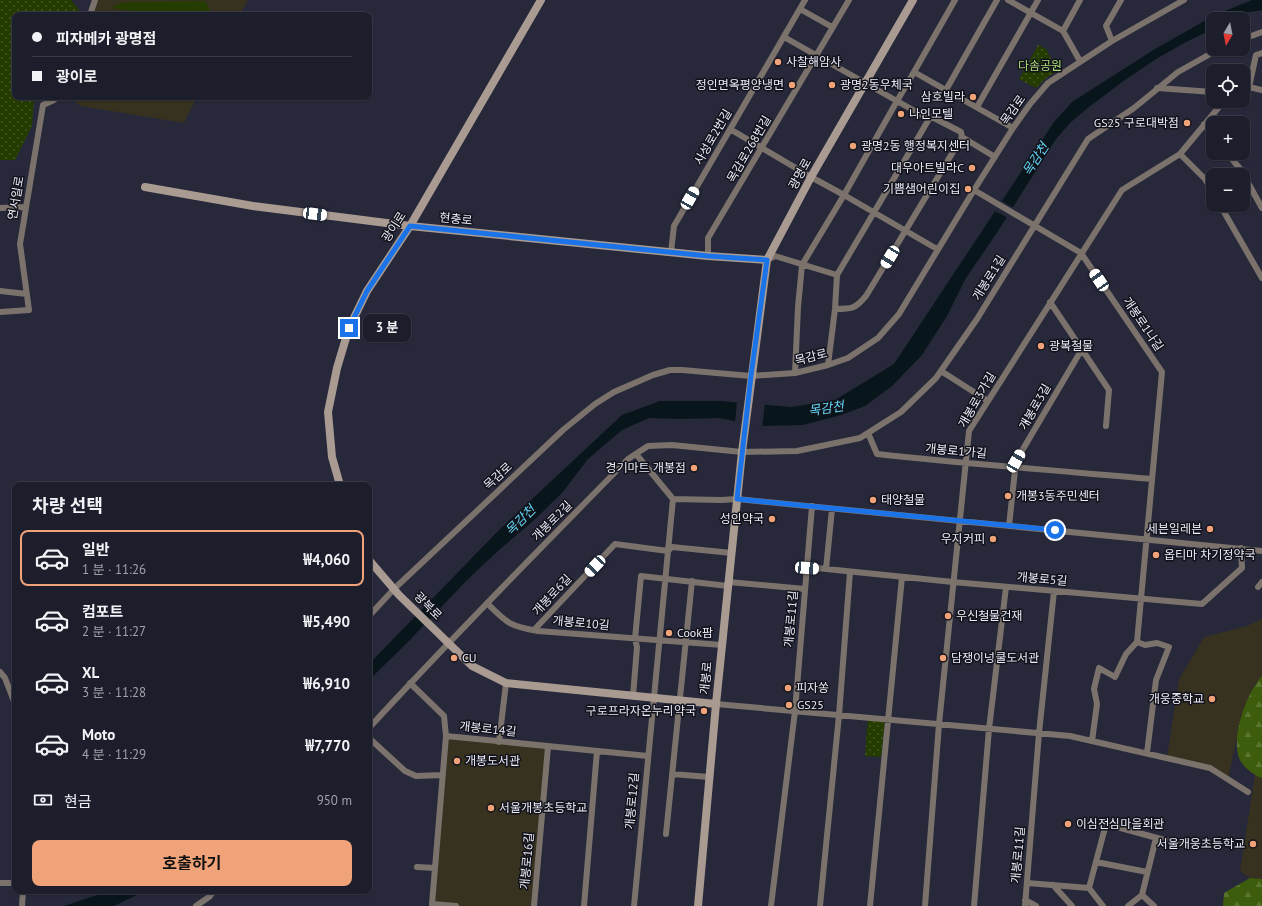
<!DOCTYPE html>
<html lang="ko">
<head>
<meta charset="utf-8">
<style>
	body { margin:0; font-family:"PT Sans","Noto Sans KR",sans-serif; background:#252734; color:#f1f3f6; height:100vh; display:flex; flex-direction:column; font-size:15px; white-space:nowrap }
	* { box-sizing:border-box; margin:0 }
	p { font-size:13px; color:#a0a2a9 }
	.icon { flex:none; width:22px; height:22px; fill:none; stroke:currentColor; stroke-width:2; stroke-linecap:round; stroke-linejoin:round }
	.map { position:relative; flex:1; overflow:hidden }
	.details { position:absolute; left:12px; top:482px; width:360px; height:412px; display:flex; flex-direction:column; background:#1d1e2c; border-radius:8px; box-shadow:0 1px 3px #0004,0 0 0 1px #3b3c48 }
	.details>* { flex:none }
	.guide { position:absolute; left:12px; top:12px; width:360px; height:88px; border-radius:8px; box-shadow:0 1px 3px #0004,0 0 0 1px #3b3c48; display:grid; align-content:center; height:88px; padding:0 20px; background:#1d1e2c }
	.needle { width:26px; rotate:190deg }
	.tools { position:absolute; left:1206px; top:12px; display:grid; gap:8px }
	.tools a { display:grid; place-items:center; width:44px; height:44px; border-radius:8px; background:#1d1e2c; box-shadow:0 1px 3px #0004,0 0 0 1px #3b3c48; font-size:20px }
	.end { position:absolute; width:18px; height:18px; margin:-9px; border:5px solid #1a73e8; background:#fff; box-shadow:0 0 0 2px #fff }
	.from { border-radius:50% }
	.bubble { position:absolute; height:28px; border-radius:8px; background:#1d1e2c; box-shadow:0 1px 3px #0004,0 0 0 1px #3b3c48; font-size:13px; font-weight:700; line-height:28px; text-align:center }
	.car { position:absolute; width:12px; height:24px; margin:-12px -6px; border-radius:5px; box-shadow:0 0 3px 1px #0007; background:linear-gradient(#fff 24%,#345 0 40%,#fff 0 76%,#345 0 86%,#fff 0) }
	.guide b { display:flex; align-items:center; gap:14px; height:38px; font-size:15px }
	.guide b+b { border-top:1px solid #3b3c48 }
	.guide i { width:10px; height:10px; background:#f1f3f6 }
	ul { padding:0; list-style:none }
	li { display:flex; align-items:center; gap:12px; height:56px; margin:0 8px 6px; padding:0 12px; border:2px solid transparent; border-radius:8px }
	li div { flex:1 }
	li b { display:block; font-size:15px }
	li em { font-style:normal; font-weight:700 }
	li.selected { border-color:#f0a279 }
	li>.icon { width:36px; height:36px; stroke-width:1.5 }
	h2 { padding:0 20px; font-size:18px; line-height:48px }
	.pay { display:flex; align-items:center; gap:10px; height:44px; padding:0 20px; font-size:15px }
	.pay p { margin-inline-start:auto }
	.button { display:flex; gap:8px; margin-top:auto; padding:8px 20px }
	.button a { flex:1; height:46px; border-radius:8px; background:#f0a279; color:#111; font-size:16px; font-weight:700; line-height:46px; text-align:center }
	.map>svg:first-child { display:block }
</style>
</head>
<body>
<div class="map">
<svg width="1262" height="906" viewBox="0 0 1262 906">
	<defs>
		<pattern id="grass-dots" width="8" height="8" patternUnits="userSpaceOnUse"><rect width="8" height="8" fill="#253c00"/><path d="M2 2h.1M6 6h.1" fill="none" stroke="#455826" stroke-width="1.8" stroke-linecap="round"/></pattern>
		<pattern id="forest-firs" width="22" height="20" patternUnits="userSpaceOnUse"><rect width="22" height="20" fill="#3d5d0c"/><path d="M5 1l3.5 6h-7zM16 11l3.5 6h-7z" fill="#597430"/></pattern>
	</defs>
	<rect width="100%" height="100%" fill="#27283a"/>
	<!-- education -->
	<path fill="#373120" d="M 97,0 L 248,0 L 240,15 L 93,15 Z
		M 70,97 L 197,97 L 184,123 L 81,106 L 70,98 Z
		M 1262,619 L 1262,676 L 1255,684 L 1242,714 L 1228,779 L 1210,768 L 1167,758 L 1179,679 L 1204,637 L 1247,626 Z
		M 446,736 L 548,747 L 534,906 L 456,906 L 432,904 Z
		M 1255,775 L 1262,778 L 1262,879 L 1250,878 L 1240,871 Z"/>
	<!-- grass -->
	<path fill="url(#grass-dots)" d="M 0,0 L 71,0 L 79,10 L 78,15 L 15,15 L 15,97 L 38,97 L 34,100 L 32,126 L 15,160 L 0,160 Z
		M 1038,45 L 1046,49 L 1057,71 L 1046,78 L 1036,88 L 1019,79 Z
		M 868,718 L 885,719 L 881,757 L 865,756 Z"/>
	<!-- forest -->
	<path fill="url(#forest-firs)" d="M 1262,676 L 1262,778 C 1253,775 1243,767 1239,758 C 1231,736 1247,692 1262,676 Z
		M 1250,878 L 1262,879 L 1262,906 L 1223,906 L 1224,893 Z"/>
	<!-- garden -->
	<path fill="#253c00" d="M 205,1 L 210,10 L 208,15 L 139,15 L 139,12 L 111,8 L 121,3 L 130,2 Z"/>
	<!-- water -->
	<path fill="#08161b" d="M 1252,0 L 1262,0 L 1262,10 L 1244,13 L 1233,19 L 1213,19 L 1213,29 L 1186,42 L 1156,59 L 1125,80 L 1089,107 L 1071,122 L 1056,139 L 996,234 L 966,278 L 947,316 L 922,355 L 892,386 L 865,406 L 841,415 L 803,425 L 763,426 L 718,418 L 682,419 L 649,418 L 622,430 L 588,459 L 562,493 L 532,522 L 499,550 L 467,580 L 406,644 L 369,680 L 369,664 L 499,530 L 622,415 L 660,401 L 720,401 L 791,407 L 835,400 L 894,364 L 1054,122 L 1072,102 L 1155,49 L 1215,15 Z
		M 109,891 L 145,891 L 114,906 L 64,906 Z"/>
	<!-- pier -->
	<path fill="#27283a" d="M 1000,200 L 1014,208 L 1008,218 L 993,210 Z
		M 737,401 L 765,403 L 762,428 L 735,423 Z"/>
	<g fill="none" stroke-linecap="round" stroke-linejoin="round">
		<!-- street -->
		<path stroke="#7b726c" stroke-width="6" d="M 955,0 L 914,72 L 1013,128
			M 1008,0 L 1063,31 L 1080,61
			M 800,9 L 832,27
			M 90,15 L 95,0
			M 1063,31 L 1080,0
			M 784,37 L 897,101 L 914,72
			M 1243,39 L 1262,32
			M 1112,41 L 1106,26 L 1121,0
			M 1249,87 L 1256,55 L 1262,53
			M 1157,88 L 1213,92
			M 946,90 L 997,0
			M 1243,90 L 1249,87 L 1262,90
			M 977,107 L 1038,0
			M 1204,124 L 1213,135
			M 730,129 L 811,177 L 844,195 L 802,265 L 798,307 L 795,373
			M 1227,153 L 1241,170 L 1262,208
			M 1180,154 L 1224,101
			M 974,190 L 1081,253 L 1162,372 L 1137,642 L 1126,654 L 1115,677 L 1099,668 L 1094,689 L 1097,704 L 1092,741
			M 1220,205 L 1262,278
			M 0,208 L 26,207
			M 937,249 L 844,195 L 897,101 L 929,119 L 932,117 L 961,132 L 962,137 L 995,157
			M 671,252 L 674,226 L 805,0
			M 708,256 L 708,238 L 849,0
			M 767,260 L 775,256 L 837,275
			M 0,291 L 27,294
			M 1050,302 L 1109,390 L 1106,426
			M 835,309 C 852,309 855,309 866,296 L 962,137
			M 0,312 L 29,310 L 20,244 L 43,105 L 54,100 L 56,97
			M 828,365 L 835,309 L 837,275 L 929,119
			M 941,371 L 988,401
			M 868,433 L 877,454 C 968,464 1060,471 1152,479
			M 636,454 L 673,499 L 721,500 L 737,499 L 1262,551
			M 1009,526 L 1016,461 L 1082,349
			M 668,551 L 672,547 L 732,553
			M 807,567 L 953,582 L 1202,604 L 1242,568 L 1241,548
			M 826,569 L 832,509
			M 729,582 L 805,589
			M 1258,587 L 1262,582
			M 487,603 C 507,623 509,626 538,631 L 722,645
			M 369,616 L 394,589 L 563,430 L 595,404 L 614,392 L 653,375 L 670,370 L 682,370 L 751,376 L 795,373 L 828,365 L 848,358 L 878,338 L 899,314 L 974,190 L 1013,128 L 1030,104 L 1048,83 L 1112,41 L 1184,0
			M 534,630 L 615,544 L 668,551
			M 1137,642 L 1145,645 L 1157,643 L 1169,647 L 1156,680 L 1147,753
			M 0,672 L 5,678 L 15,704
			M 410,683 L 444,716 L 446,736
			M 633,696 L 637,647 L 635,639 L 641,576 L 728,586
			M 716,704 L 1070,736 L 1210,768 L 1248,792
			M 369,728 C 453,636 541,548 628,459 L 648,446 L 672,445 L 742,452 L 797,451 L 860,438 L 901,412 L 936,378 L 977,319 L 1088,139 L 1134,108 L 1178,72 L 1219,49
			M 369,738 L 405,771 L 416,776 L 443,775
			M 499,742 L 506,683
			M 672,774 L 709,777
			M 666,834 L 692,581
			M 1096,862 L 1147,872
			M 417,867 L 435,868
			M 0,883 L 15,883
			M 1027,883 L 1089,888 L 1106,824 L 1179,844
			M 1053,885 L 1072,906
			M 1089,888 L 1103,906
			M 1142,895 L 1156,838
			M 1142,895 L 1154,906
			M 1025,900 L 1036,906
			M 22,906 L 23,891
			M 196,906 L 209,897 L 214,891
			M 456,906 L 432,904 L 446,736 L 648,756
			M 534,906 L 548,747
			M 584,906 L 597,751
			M 634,906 L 673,499
			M 771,906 L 795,711 L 812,506
			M 820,906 L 839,715 L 850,572
			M 870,906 L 902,577
			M 925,906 L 939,724 L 969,431 L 1122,190 L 1180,154 L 1205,179 L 1213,193
			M 974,906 L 989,729 L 1006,587
			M 1025,906 L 1039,733 L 1054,591
			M 1128,906 L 1142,895"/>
		<!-- secondary -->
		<path stroke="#aa9b92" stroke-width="8" d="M 145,187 L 253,206 L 410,226 L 708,256 L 767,260
			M 340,485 L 332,457 L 328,412 L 337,368 L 349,328 L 367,291 L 410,226 L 541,0
			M 369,560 L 399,595 L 472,666 L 506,683 L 716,704
			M 698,906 L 716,704 L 742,452 L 767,260 L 811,177 L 913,0"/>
	</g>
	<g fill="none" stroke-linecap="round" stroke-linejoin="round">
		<!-- route -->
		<path stroke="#1a73e8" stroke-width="5" d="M 349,328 L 367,291 L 410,226 L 708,256 L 767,260 L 751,376 L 737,499 L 1055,530"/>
	</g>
	<!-- markers -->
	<g fill="#f0a279" stroke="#11121a" stroke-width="1.5">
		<circle cx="778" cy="62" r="4"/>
		<circle cx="792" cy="85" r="4"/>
		<circle cx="832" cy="85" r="4"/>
		<circle cx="973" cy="97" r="4"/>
		<circle cx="901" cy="114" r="4"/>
		<circle cx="1187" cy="123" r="4"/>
		<circle cx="853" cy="146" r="4"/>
		<circle cx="972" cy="168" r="4"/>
		<circle cx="968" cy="189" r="4"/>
		<circle cx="1041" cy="346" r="4"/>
		<circle cx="694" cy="468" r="4"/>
		<circle cx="1008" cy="496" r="4"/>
		<circle cx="873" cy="500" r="4"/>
		<circle cx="772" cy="519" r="4"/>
		<circle cx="1210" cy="529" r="4"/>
		<circle cx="993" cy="539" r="4"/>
		<circle cx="1156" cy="555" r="4"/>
		<circle cx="948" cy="616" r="4"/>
		<circle cx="669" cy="633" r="4"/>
		<circle cx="454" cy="658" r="4"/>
		<circle cx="943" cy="658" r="4"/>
		<circle cx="788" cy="688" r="4"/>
		<circle cx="1212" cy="699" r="4"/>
		<circle cx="789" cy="705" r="4"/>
		<circle cx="704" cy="711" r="4"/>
		<circle cx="457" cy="761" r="4"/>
		<circle cx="491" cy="808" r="4"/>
		<circle cx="1068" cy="824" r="4"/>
		<circle cx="1253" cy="844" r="4"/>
	</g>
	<g text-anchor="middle" stroke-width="3" stroke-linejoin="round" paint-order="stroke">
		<!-- poi labels -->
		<g font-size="12" fill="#eaebf7" stroke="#11121a" text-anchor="start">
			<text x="786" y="66">사찰해암사</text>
			<text x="784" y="89" text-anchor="end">정인면옥평양냉면</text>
			<text x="840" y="89">광명2동우체국</text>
			<text x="965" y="101" text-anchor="end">삼호빌라</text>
			<text x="909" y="118">나인모텔</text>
			<text x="1179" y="127" text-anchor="end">GS25 구로대박점</text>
			<text x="861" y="150">광명2동 행정복지센터</text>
			<text x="964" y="172" text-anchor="end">대우아트빌라C</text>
			<text x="960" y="193" text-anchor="end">기쁨샘어린이집</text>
			<text x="1049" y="350">광복철물</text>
			<text x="686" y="472" text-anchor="end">경기마트 개봉점</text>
			<text x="1016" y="500">개봉3동주민센터</text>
			<text x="881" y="504">태양철물</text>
			<text x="764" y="523" text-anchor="end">성인약국</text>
			<text x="1202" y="533" text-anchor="end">세븐일레븐</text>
			<text x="985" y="543" text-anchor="end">우지커피</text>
			<text x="1164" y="559">옵티마 차기정약국</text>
			<text x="956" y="620">우신철물건재</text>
			<text x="677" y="637">Cook팜</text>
			<text x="462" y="662">CU</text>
			<text x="951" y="662">담쟁이넝쿨도서관</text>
			<text x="796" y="692">피자쏭</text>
			<text x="1204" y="703" text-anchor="end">개웅중학교</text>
			<text x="797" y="709">GS25</text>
			<text x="696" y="715" text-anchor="end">구로프라자온누리약국</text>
			<text x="465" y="765">개봉도서관</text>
			<text x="499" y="812">서울개봉초등학교</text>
			<text x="1076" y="828">이심전심마을회관</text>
			<text x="1245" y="848" text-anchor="end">서울개웅초등학교</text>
		</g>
		<!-- park labels -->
		<g font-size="12" fill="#acdd77" stroke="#11121a">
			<text x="1040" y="70">다솜공원</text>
		</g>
		<!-- street labels -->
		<g font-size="12" fill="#eaebf7" stroke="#11121a">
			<text transform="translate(1013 110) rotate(-55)" y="4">목감로</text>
			<text transform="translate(713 137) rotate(-60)" y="4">사성로2번길</text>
			<text transform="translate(749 149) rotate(-60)" y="4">목감로268번길</text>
			<text transform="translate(800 174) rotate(-61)" y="4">광명로</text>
			<text transform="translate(16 198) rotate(-80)" y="4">연서일로</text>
			<text transform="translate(456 219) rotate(6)" y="4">현충로</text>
			<text transform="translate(394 227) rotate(-57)" y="4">광이로</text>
			<text transform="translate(989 278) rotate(-58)" y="4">개봉로1길</text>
			<text transform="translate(1143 324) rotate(56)" y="4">개봉로1나길</text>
			<text transform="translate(811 357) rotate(-14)" y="4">목감로</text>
			<text transform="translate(977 400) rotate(-60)" y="4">개봉로3가길</text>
			<text transform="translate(1035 407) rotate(-60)" y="4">개봉로3길</text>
			<text transform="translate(956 451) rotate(5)" y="4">개봉로1가길</text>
			<text transform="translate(498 476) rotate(-43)" y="4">목감로</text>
			<text transform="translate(552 521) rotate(-45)" y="4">개봉로2길</text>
			<text transform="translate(1042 579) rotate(5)" y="4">개봉로5길</text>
			<text transform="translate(552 595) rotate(-47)" y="4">개봉로6길</text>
			<text transform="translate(428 606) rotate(45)" y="4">광복로</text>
			<text transform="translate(791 619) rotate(-85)" y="4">개봉로11길</text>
			<text transform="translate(581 623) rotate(5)" y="4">개봉로10길</text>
			<text transform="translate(706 678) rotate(-84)" y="4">개봉로</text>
			<text transform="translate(488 729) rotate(6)" y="4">개봉로14길</text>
			<text transform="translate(632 801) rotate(-85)" y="4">개봉로12길</text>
			<text transform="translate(1018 855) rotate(-85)" y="4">개봉로11길</text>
			<text transform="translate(527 861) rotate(-85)" y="4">개봉로16길</text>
		</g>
		<!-- water labels -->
		<g font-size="13" font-style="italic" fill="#62d5f5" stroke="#11121a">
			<text transform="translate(1035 159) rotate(-57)" y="5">목감천</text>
			<text transform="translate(826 408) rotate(-8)" y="5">목감천</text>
			<text transform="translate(520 520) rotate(-45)" y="5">목감천</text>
		</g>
	</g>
</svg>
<div class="tools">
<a><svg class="needle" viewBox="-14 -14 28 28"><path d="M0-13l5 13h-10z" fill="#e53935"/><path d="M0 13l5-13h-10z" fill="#a0a2a9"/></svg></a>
<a><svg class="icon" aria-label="locate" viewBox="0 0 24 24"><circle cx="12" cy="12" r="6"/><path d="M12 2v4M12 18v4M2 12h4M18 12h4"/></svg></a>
<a>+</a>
<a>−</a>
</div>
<i class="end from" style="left:1055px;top:530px"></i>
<i class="end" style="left:349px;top:328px"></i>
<div class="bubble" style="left:363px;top:314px;width:48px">3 분</div>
<i class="car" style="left:690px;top:198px;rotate:30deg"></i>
<i class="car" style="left:315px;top:214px;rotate:97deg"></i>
<i class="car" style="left:890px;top:257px;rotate:211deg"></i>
<i class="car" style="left:1099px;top:280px;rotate:326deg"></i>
<i class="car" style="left:1016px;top:461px;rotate:30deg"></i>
<i class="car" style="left:595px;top:566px;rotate:223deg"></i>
<i class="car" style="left:807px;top:568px;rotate:94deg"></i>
<div class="guide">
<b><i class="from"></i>피자메카 광명점</b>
<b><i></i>광이로</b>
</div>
<section class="details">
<h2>차량 선택</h2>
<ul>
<li class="selected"><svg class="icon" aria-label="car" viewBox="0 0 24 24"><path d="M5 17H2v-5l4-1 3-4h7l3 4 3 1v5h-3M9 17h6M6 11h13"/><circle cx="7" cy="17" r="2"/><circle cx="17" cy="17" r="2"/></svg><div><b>일반</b><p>1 분 · 11:26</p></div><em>₩4,060</em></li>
<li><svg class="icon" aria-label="car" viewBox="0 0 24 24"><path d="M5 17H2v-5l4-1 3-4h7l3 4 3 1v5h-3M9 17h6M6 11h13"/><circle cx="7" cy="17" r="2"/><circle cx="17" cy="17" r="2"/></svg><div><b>컴포트</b><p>2 분 · 11:27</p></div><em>₩5,490</em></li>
<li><svg class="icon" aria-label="car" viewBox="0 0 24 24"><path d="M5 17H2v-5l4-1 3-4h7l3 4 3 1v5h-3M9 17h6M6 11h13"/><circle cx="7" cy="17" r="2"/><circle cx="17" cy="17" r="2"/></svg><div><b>XL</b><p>3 분 · 11:28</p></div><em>₩6,910</em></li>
<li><svg class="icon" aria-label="car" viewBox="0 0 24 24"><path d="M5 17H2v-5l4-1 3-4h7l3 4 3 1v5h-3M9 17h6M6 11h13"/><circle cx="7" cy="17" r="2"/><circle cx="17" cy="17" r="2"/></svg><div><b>Moto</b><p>4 분 · 11:29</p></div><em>₩7,770</em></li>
</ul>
<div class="pay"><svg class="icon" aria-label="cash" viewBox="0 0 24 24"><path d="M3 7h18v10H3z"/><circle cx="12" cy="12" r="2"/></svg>현금<p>950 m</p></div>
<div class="button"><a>호출하기</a></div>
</section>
</div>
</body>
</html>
